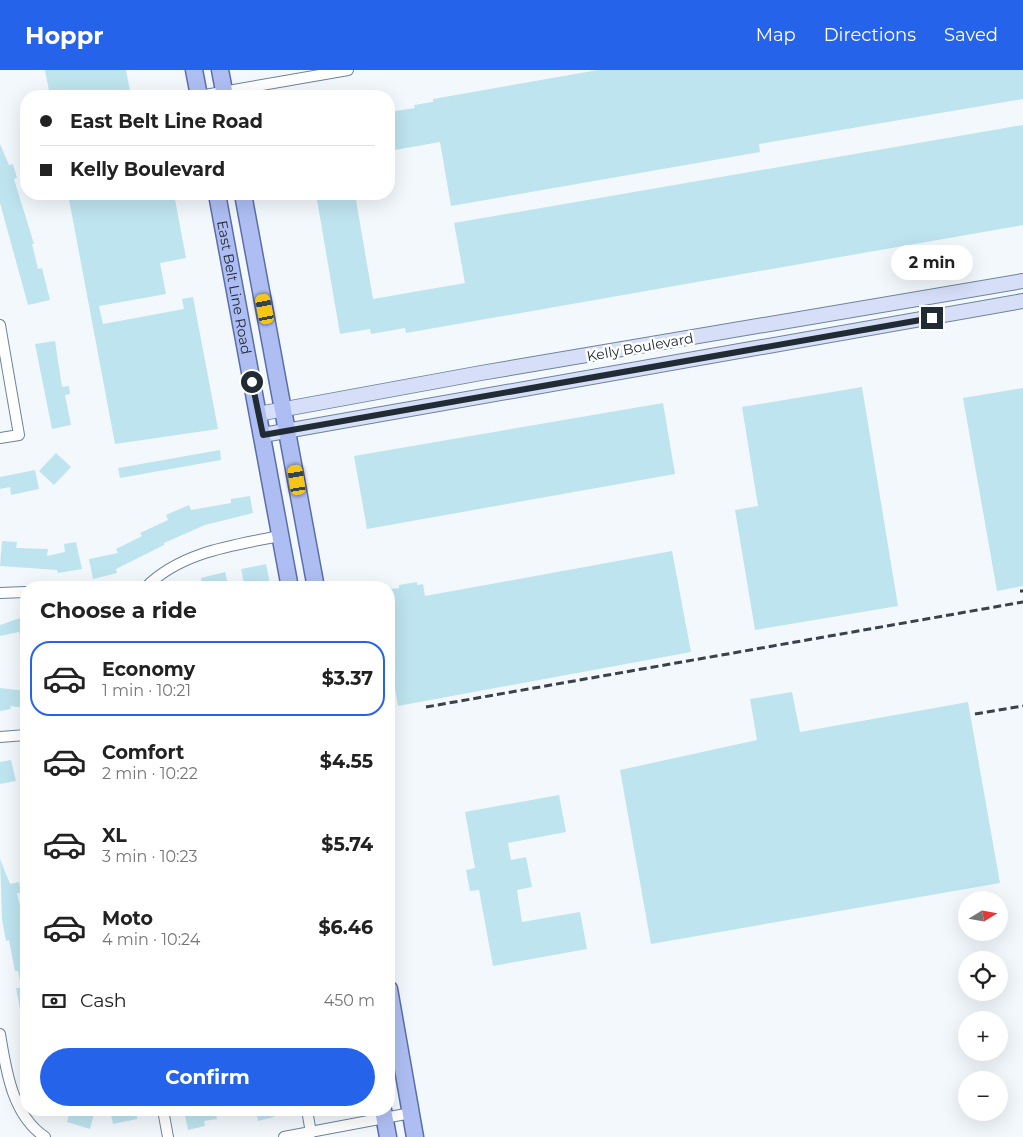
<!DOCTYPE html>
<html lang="en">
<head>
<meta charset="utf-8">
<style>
	body { margin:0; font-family:Montserrat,sans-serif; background:#f6f6f6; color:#222; height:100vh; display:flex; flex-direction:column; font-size:19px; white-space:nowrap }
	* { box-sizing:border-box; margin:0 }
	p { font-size:16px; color:#767676 }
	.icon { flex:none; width:28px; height:28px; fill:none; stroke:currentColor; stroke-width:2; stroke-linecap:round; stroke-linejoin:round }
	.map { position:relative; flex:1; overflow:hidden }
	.sheet { position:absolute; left:20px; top:511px; width:375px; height:535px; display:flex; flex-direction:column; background:#fff; border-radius:20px; box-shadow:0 5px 20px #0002 }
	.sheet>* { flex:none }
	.banner { position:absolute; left:20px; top:20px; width:375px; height:110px; border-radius:20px; box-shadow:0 5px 20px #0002; display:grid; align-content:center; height:110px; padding:0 20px; background:#fff }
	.needle { width:32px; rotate:79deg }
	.buttons { position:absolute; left:958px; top:821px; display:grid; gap:10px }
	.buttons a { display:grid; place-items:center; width:50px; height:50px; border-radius:50%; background:#fff; box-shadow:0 5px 20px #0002; font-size:25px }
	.end { position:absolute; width:22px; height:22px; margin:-11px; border:6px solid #212b34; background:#fff; box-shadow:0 0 0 2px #fff }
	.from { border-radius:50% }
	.bubble { position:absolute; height:35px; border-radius:18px; background:#fff; box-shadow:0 5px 20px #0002; font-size:16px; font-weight:700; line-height:35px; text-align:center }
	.car { position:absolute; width:15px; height:30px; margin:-15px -8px; border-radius:6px; box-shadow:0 0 4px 1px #0007; background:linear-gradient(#f5c518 24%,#345 0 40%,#f5c518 0 76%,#345 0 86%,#f5c518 0) }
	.banner b { display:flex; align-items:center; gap:18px; height:48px; font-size:19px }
	.banner b+b { border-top:1px solid #e0e0e0 }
	.banner i { width:12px; height:12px; background:#222 }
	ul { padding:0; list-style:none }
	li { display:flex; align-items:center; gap:15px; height:75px; margin:0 10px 8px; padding:0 10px; border:2px solid transparent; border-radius:20px }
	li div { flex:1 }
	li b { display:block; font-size:19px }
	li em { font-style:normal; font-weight:700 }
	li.current { border-color:#2563eb }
	li>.icon { width:45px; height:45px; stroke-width:1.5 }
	h2 { padding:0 20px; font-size:22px; line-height:60px }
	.pay { display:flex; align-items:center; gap:12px; height:55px; padding:0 20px; font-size:19px }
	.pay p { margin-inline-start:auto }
	.action { display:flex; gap:10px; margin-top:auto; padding:10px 20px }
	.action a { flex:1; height:58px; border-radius:30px; background:#2563eb; color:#fff; font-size:20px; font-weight:700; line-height:58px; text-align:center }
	header { display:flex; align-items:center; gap:30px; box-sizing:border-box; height:70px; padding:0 25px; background:#2563eb; color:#fff }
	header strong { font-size:24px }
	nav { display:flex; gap:28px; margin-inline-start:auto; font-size:18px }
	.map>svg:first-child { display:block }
</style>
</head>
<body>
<header>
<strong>Hoppr</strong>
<nav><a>Map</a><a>Directions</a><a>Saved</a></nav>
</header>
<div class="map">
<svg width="1023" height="1067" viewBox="0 0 1023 1067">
	<rect width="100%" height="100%" fill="#f3f8fd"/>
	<!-- building -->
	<path fill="#bee4ef" d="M 45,0 L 126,0 L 131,26 L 50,26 Z
		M 598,0 L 1023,0 L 1023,29 L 759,74 L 760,82 L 451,136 L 440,72 L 389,81 L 389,42 L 415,38 L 414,35 L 433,32 L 433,29 Z
		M 1023,55 L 1023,155 L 406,263 L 405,258 L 371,264 L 370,259 L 340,264 L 316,124 L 355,124 L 373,229 L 465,213 L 454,153 Z
		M 0,74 L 9,95 L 13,94 L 17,108 L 14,109 L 34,174 L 32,174 L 38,199 L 42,198 L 50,230 L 28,235 L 0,133 Z
		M 68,124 L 174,124 L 186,188 L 160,193 L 166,224 L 99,236 L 103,254 L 184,239 L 182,229 L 193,227 L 218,359 L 115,374 Z
		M 55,271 L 62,317 L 69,316 L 70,324 L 65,325 L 71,355 L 52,359 L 35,274 Z
		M 862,317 L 898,536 L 755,560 L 735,440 L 758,436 L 742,337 Z
		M 1023,318 L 1023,516 L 997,521 L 963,328 Z
		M 663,333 L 675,404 L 367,459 L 354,386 Z
		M 220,380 L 221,390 L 120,408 L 118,398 Z
		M 56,383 L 71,397 L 54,415 L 39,401 Z
		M 35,400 L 39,419 L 11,425 L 10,417 L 0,419 L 0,407 Z
		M 250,426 L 253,443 L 205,455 L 164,473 L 164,475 L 116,499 L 117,503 L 93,509 L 89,489 L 118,483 L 116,479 L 142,466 L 140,463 L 168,450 L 166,445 L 189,435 L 191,440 L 231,433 L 231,429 Z
		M 2,471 L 17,472 L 16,478 L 48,479 L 47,486 L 65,482 L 64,474 L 76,472 L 82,499 L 58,503 L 57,500 L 0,496 Z
		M 672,481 L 691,582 L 398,636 L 389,584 L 390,519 L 399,518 L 399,515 L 417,512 L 417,515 L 423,514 L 425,526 Z
		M 266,494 L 270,514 L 245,518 L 241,499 Z
		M 225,502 L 229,518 L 203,518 L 201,508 Z
		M 26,546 L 26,578 L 24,578 L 19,562 L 0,566 L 0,555 Z
		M 0,618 L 26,621 L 26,638 L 10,636 L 11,639 L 0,641 Z
		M 792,622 L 800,662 L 968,632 L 1000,813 L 651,874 L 620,700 L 757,670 L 750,629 Z
		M 11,690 L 16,711 L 0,714 L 0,692 Z
		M 559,725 L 566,762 L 508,773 L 511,790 L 526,787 L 532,817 L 517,820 L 522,852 L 580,842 L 587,879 L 493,896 L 479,820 L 470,821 L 466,800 L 475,798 L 465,742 Z
		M 0,789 L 10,814 L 19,812 L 21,823 L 17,823 L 26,859 L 26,948 L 22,949 L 16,918 L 21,918 L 18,901 L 15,901 L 9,870 L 6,871 L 2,849 Z
		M 70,1040 L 95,1040 L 90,1059 L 67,1052 Z
		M 110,1040 L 136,1040 L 137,1049 L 113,1054 Z
		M 184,1040 L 215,1040 L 217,1049 L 204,1051 L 205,1056 L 188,1060 Z
		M 256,1040 L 273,1040 L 274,1047 L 258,1051 Z"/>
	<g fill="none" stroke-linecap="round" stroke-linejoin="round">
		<!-- street casing -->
		<g stroke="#6c8499" stroke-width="12">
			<path id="street" d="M 199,26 L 348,0
				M 0,255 L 19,365 L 0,368
				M 145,518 C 180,482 234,475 280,466
				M 0,523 L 26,522
				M 0,667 L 26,665
				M 0,964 C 6,1000 12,1045 45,1067
				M 163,1040 L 168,1067
				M 307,1040 L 311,1063
				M 284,1067 L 411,1043"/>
		</g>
		<!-- secondary casing -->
		<g stroke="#6c8499" stroke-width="16">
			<path id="secondary" d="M 258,344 L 481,303 L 1023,211
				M 263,365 L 1023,231"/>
		</g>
		<!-- primary casing -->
		<g stroke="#5a6eaa" stroke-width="19">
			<g id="primary">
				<path d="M 194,0 L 199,26"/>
				<path d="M 220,0 L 225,26"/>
				<path id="s1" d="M 217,124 L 290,518"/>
				<path d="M 243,124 L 316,518"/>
				<path d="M 389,919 L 415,1067"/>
				<path d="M 383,1040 L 388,1067"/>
			</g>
		</g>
		<!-- street -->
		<use href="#street" stroke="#fff" stroke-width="10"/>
		<!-- secondary -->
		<use href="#secondary" stroke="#d6def8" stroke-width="14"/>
		<!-- primary -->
		<use href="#primary" stroke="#aebef2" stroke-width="16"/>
		<!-- rail -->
		<path stroke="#39424b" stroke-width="3" stroke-dasharray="8 4" stroke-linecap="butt" d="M 1020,521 L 1023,521
			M 426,637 L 1023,532
			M 975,644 L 1023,636"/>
	</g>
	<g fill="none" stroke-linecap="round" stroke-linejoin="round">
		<!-- route -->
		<path stroke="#212b34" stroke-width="6" d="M 252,312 L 263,365 L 932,248"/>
	</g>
	<g text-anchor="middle" stroke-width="5" stroke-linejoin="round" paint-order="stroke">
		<!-- street labels -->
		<g font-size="14" fill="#212b34" stroke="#fff">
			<text dy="5" stroke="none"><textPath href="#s1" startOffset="95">East Belt Line Road</textPath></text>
			<text transform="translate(640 277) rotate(-10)" y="5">Kelly Boulevard</text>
		</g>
	</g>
</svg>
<div class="buttons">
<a><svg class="needle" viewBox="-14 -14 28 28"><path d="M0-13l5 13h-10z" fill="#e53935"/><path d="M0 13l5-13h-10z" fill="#767676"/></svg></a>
<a><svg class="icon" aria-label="locate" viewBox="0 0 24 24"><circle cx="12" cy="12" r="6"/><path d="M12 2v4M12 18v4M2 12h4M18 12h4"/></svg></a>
<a>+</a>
<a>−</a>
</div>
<i class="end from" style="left:252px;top:312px"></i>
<i class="end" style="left:932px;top:248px"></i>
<div class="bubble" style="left:891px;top:175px;width:82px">2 min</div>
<i class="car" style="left:265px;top:239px;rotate:349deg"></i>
<i class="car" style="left:297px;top:410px;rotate:351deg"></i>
<div class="banner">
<b><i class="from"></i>East Belt Line Road</b>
<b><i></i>Kelly Boulevard</b>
</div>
<section class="sheet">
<h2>Choose a ride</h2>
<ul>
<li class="current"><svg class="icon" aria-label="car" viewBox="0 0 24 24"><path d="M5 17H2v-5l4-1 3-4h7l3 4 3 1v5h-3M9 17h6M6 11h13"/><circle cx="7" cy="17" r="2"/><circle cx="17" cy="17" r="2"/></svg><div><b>Economy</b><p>1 min · 10:21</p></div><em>$3.37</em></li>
<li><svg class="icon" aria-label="car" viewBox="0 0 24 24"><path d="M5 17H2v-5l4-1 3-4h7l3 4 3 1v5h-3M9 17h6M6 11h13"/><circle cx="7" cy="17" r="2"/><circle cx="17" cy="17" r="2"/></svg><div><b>Comfort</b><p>2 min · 10:22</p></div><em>$4.55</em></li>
<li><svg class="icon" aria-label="car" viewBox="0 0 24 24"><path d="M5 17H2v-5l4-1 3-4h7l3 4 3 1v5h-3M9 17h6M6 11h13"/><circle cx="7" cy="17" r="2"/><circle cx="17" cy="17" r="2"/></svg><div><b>XL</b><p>3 min · 10:23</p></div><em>$5.74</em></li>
<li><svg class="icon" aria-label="car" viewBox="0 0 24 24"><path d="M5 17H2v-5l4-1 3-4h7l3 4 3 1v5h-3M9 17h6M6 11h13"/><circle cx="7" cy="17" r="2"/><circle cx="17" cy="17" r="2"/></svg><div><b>Moto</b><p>4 min · 10:24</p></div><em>$6.46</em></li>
</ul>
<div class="pay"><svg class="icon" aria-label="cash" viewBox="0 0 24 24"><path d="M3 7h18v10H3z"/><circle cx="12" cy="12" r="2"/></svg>Cash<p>450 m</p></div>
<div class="action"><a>Confirm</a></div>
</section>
</div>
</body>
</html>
